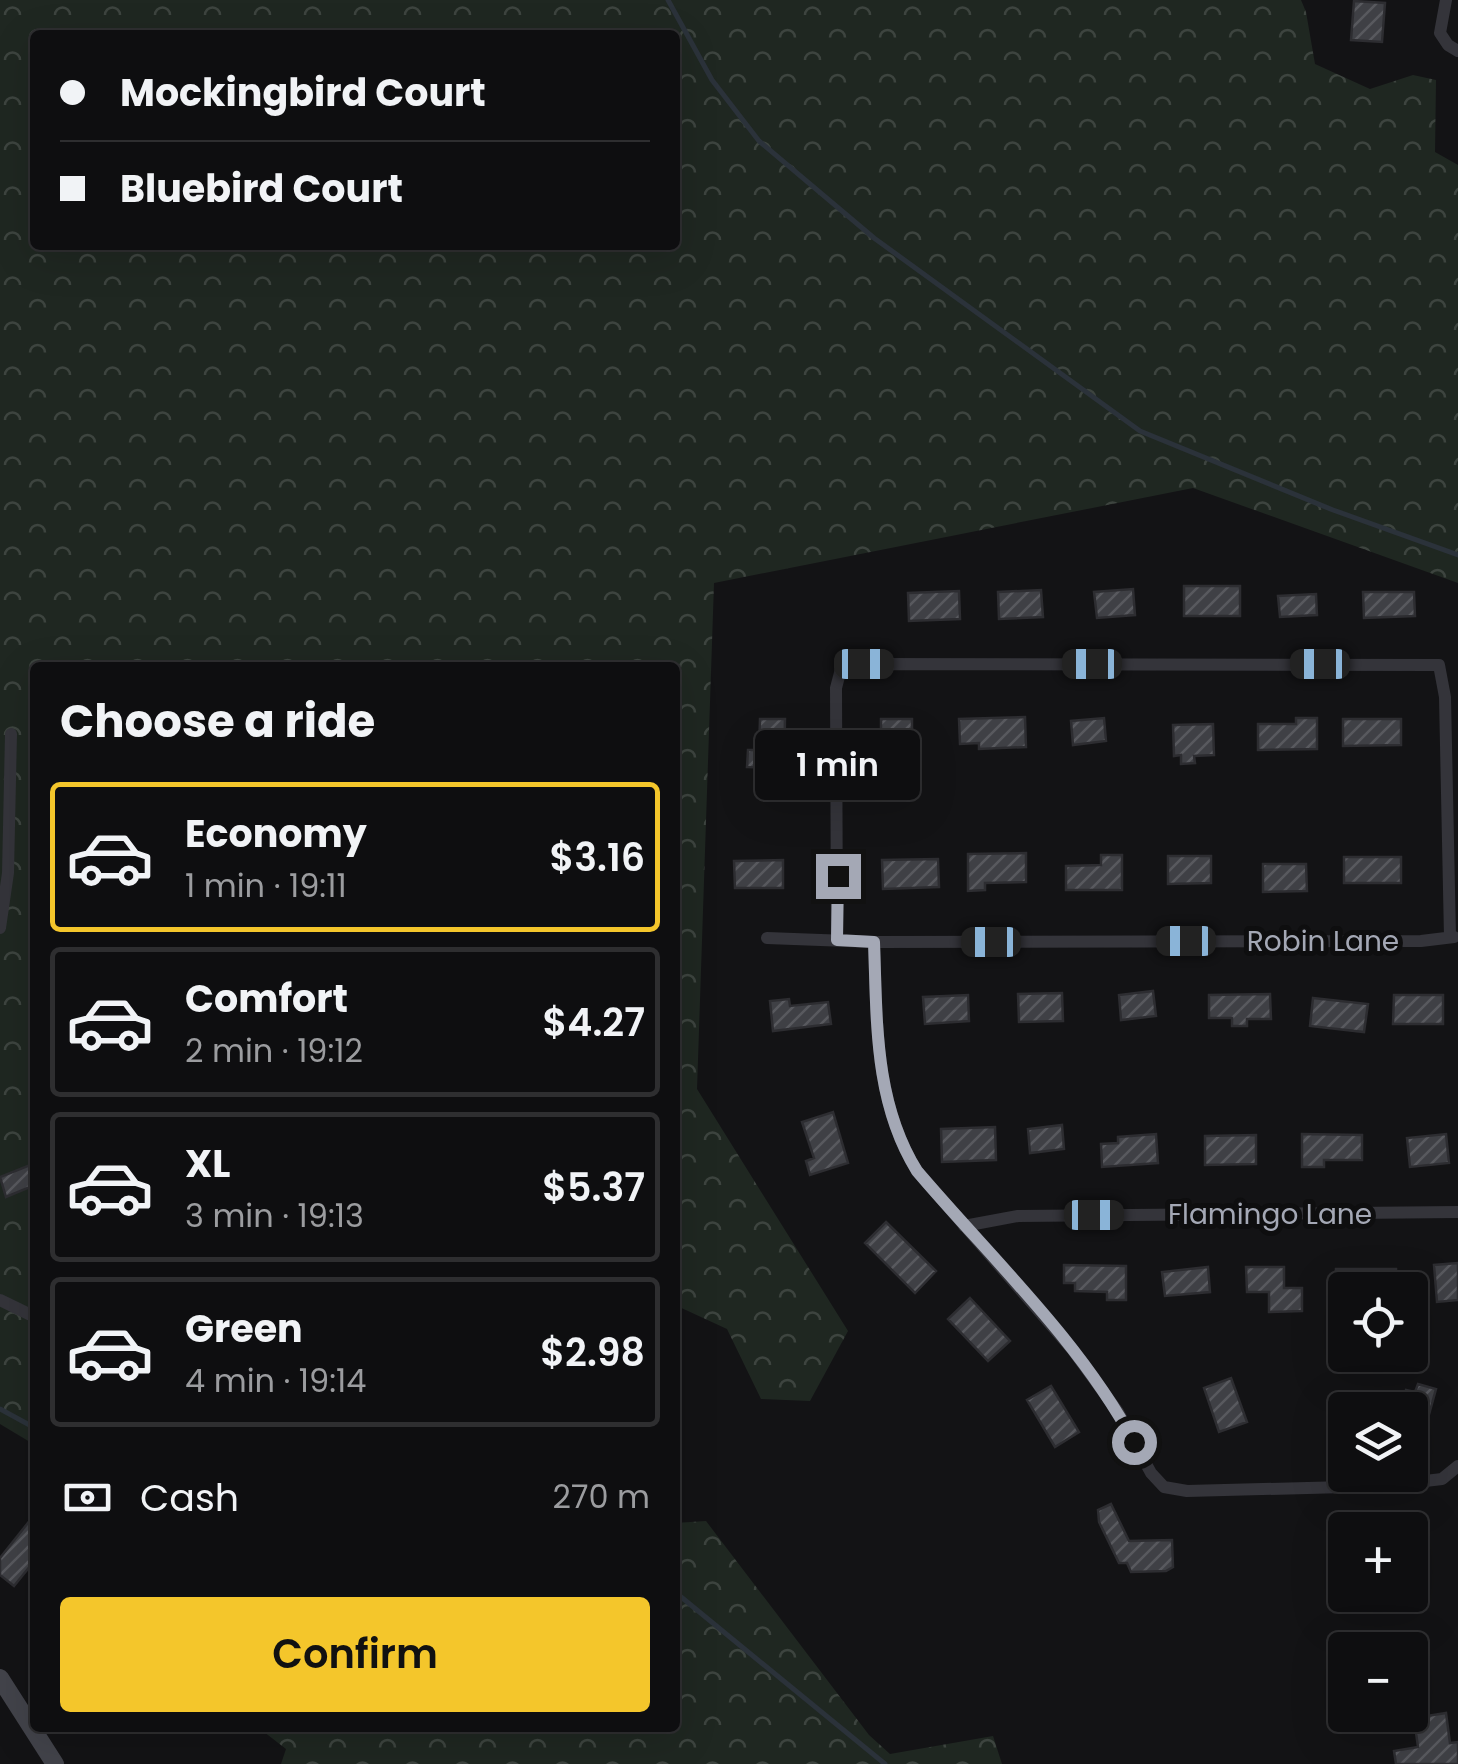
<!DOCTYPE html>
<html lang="en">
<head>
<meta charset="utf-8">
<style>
	body { margin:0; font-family:Poppins,sans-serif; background:#1c1c1e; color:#f1f3f6; height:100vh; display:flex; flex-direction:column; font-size:38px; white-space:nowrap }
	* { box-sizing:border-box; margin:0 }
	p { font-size:32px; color:#9b9c9f }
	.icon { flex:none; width:55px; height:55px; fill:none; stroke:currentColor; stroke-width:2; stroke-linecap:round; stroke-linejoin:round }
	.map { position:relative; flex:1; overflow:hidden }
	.details { position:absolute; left:30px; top:662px; width:650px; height:1070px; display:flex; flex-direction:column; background:#0e0e10; border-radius:10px; box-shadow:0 10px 40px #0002,0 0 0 2px #2e2e30 }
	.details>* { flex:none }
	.guide { position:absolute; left:30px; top:30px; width:650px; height:220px; border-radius:10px; box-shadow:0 10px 40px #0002,0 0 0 2px #2e2e30; display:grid; align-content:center; height:220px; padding:0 30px; background:#0e0e10 }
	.fabs { position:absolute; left:1328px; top:1272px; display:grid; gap:20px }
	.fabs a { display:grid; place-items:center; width:100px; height:100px; border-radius:10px; background:#0e0e10; box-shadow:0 10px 40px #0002,0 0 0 2px #2e2e30; font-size:50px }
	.end { position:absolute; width:45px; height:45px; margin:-22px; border:12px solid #a4a8b5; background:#111; box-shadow:0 0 0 5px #111 }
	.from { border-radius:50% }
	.bubble { position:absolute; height:70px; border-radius:10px; background:#0e0e10; box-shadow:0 10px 40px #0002,0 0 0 2px #2e2e30; font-size:32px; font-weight:600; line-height:70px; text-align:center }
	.car { position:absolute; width:30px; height:60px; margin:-30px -15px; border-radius:12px; box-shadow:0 0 8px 2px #0007; background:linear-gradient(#222 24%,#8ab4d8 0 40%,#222 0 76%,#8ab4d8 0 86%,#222 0) }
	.guide b { display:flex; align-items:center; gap:35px; height:95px; font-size:38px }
	.guide b+b { border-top:2px solid #2e2e30 }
	.guide i { width:25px; height:25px; background:#f1f3f6 }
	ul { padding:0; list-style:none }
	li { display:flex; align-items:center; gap:30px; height:150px; margin:0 20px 15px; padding:0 10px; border:5px solid #2e2e30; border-radius:10px }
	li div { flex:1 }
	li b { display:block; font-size:38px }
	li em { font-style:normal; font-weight:600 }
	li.on { border-color:#f4c62b }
	li>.icon { width:90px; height:90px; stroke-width:1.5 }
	h2 { padding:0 30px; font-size:45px; line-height:120px }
	.pay { display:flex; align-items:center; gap:25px; height:110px; padding:0 30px; font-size:38px }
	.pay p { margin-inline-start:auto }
	.action { display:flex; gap:20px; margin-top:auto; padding:20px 30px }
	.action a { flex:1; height:115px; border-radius:10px; background:#f4c62b; color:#111; font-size:40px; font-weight:600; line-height:115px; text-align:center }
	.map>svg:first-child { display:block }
</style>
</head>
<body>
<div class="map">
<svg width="1458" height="1764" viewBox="0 0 1458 1764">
	<defs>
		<pattern id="forest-crowns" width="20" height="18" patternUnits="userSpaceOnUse" patternTransform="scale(2.5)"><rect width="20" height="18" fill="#1f2721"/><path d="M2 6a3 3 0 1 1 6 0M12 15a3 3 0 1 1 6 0" fill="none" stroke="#3d443f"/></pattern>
		<pattern id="building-hatch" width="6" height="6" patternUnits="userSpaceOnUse" patternTransform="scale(2.5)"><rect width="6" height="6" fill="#3f4045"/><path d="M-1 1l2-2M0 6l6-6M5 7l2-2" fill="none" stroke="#58595e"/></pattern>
	</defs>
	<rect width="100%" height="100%" fill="#131315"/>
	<!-- forest -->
	<path fill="url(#forest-crowns)" fill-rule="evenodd" d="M 0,0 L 1301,0 L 1306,12 L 1315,64 L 1370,89 L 1413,75 L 1436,80 L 1435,152 L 1458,165 L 1458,583 L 1193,488 L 714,583 L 697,1089 L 848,1331 L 810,1401 L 761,1399 L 727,1329 L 675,1305 L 675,668 L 35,668 L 35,1445 L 0,1424 ZM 35,35 L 675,35 L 675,245 L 35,245 Z
		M 706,1521 L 869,1735 L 890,1754 L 993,1736 L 1002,1764 L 281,1764 L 286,1749 L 259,1728 L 675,1728 L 675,1523 Z"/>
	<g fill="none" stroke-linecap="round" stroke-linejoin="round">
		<!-- stream -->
		<path stroke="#2b323a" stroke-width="5" d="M 668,0 L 712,80 L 759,141 L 874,238 L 1140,431 L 1333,510 L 1458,555
			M 0,1409 L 35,1428
			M 675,1592 L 885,1764"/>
	</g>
	<!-- building -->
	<path fill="url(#building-hatch)" stroke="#2d2d31" stroke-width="2.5" d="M 1354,1 L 1385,3 L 1382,42 L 1351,40 Z
		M 1184,586 L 1240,586 L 1240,616 L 1184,616 Z
		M 1133,589 L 1135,615 L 1097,618 L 1094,592 Z
		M 1041,590 L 1043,617 L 999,619 L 998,592 Z
		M 959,591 L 960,619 L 909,621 L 908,593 Z
		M 1363,592 L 1414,592 L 1415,616 L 1364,618 Z
		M 1316,594 L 1317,615 L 1280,617 L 1278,596 Z
		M 1025,717 L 1026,747 L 979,749 L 979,743 L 960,744 L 959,719 Z
		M 1104,718 L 1106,741 L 1073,745 L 1071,721 Z
		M 1296,718 L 1317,718 L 1317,749 L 1258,750 L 1258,724 L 1296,724 Z
		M 760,719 L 785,719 L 784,768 L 747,767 L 748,750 L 759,750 Z
		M 881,719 L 912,719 L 912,782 L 881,781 Z
		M 1343,719 L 1401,719 L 1401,745 L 1343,746 Z
		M 1213,724 L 1214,755 L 1194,756 L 1195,763 L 1181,764 L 1181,755 L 1174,756 L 1173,725 Z
		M 1026,853 L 1026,882 L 985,883 L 985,890 L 968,891 L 968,854 Z
		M 1101,855 L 1122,855 L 1122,890 L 1066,890 L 1066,866 L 1101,865 Z
		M 1168,856 L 1211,856 L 1211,883 L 1168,884 Z
		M 1344,857 L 1401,857 L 1401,883 L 1344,883 Z
		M 938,859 L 939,887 L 883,889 L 882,860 Z
		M 783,860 L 783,888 L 735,888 L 734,861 Z
		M 1263,864 L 1306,864 L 1307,891 L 1263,892 Z
		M 1153,991 L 1156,1016 L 1121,1020 L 1119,995 Z
		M 1062,993 L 1063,1021 L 1019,1022 L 1018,994 Z
		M 1270,994 L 1271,1019 L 1247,1019 L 1247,1026 L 1232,1026 L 1232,1018 L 1209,1018 L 1209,995 Z
		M 968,995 L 969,1021 L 925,1024 L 923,997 Z
		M 1394,995 L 1443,995 L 1443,1024 L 1393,1024 Z
		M 1313,998 L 1368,1004 L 1364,1032 L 1310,1026 Z
		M 789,999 L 790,1006 L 828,1002 L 831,1024 L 773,1031 L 770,1001 Z
		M 833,1112 L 848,1163 L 810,1175 L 806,1161 L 814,1158 L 802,1122 Z
		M 1062,1125 L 1064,1149 L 1030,1153 L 1028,1129 Z
		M 995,1127 L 996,1160 L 942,1162 L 941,1129 Z
		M 1156,1134 L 1158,1163 L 1102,1167 L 1101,1144 L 1118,1143 L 1118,1137 Z
		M 1302,1134 L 1362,1135 L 1362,1160 L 1324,1160 L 1324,1167 L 1302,1167 Z
		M 1446,1134 L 1449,1163 L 1410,1167 L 1407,1138 Z
		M 1256,1135 L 1256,1164 L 1205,1165 L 1205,1136 Z
		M 35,1163 L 35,1185 L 6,1197 L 0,1177 Z
		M 886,1222 L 936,1271 L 915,1293 L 865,1243 Z
		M 1458,1263 L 1458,1300 L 1437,1302 L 1434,1265 Z
		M 1064,1265 L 1126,1266 L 1126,1300 L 1107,1300 L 1107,1292 L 1075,1291 L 1075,1283 L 1064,1283 Z
		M 1208,1267 L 1210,1292 L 1165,1296 L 1162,1272 Z
		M 1246,1267 L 1284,1267 L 1284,1288 L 1302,1288 L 1302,1311 L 1269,1312 L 1269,1292 L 1247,1292 Z
		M 1336,1269 L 1396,1269 L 1396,1290 L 1336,1290 Z
		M 970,1298 L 1010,1341 L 988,1361 L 948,1319 Z
		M 1231,1378 L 1247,1422 L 1219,1432 L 1204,1388 Z
		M 1418,1384 L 1436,1389 L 1425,1429 L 1410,1425 L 1410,1410 L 1400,1410 L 1406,1390 L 1415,1392 Z
		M 1051,1386 L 1079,1432 L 1055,1447 L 1027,1400 Z
		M 1329,1407 L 1345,1408 L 1345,1435 L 1328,1434 Z
		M 1111,1504 L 1129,1541 L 1172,1540 L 1173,1567 L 1166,1571 L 1131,1572 L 1127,1563 L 1119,1563 L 1099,1522 L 1098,1510 Z
		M 35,1514 L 35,1560 L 14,1586 L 0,1575 L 0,1558 Z
		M 1446,1713 L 1450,1743 L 1458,1742 L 1458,1764 L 1396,1764 L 1394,1751 L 1418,1747 L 1414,1718 Z"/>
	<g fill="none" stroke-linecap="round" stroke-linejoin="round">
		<!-- street -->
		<path stroke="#34343a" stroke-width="12" d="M 1446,0 L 1440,33 L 1448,45 L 1458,51
			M 0,928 L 8,873 L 11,734
			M 767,938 L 874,942 L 1421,941 L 1454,937
			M 837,939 L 836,688 L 841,669 L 864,664 L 1439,665 L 1445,697 L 1450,937
			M 874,942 C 877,1021 874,1102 917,1171 L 1072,1349 L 1118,1412 L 1151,1473 L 1164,1487 L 1187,1491 L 1383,1486 L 1442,1479 L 1458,1466
			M 964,1226 L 1018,1216 L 1458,1212
			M 0,1300 L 35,1317"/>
		<!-- secondary -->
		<path stroke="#42434a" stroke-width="18" d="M 0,1678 L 55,1764"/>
	</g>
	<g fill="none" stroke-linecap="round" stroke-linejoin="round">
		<!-- route -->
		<path stroke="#a4a8b5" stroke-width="12" d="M 838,876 L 837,940 L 874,942 C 877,1021 874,1102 917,1171 C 991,1258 1080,1341 1134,1442"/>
	</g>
	<g text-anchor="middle" stroke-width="10" stroke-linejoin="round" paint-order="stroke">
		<!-- street labels -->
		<g font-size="28" fill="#a4a8b5" stroke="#0e0e0f">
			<text x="1323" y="951">Robin Lane</text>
			<text x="1270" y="1224">Flamingo Lane</text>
		</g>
	</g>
</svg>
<div class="fabs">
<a><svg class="icon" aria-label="locate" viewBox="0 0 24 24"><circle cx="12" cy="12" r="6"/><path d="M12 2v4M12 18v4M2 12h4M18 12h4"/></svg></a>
<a><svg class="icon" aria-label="layers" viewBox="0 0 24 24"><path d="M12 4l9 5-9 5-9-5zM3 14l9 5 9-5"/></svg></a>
<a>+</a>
<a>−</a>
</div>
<i class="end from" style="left:1134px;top:1442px"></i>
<i class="end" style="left:838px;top:876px"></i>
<div class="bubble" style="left:755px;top:730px;width:165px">1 min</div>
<i class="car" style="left:864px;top:664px;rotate:90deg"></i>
<i class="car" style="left:1092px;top:664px;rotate:270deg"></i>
<i class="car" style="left:1320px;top:664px;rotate:270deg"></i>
<i class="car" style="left:1186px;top:941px;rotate:270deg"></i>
<i class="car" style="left:991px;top:942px;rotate:270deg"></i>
<i class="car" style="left:1094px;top:1215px;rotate:90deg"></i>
<div class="guide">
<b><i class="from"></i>Mockingbird Court</b>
<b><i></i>Bluebird Court</b>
</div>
<section class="details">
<h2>Choose a ride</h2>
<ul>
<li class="on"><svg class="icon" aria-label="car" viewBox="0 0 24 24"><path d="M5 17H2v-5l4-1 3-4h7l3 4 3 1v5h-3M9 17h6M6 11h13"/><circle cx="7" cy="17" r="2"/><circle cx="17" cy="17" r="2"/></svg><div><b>Economy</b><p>1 min · 19:11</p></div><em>$3.16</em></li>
<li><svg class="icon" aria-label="car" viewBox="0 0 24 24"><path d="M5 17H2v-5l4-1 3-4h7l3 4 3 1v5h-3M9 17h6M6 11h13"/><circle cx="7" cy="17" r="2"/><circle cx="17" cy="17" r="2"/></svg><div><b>Comfort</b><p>2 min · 19:12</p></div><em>$4.27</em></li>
<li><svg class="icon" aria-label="car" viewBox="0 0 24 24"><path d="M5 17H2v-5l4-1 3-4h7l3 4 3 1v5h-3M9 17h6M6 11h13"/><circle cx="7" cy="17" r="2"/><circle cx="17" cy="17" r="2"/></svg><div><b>XL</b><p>3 min · 19:13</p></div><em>$5.37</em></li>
<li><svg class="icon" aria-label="car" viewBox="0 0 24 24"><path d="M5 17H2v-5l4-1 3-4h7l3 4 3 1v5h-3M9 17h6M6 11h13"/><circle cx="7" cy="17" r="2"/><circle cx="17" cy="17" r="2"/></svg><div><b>Green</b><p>4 min · 19:14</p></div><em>$2.98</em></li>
</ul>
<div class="pay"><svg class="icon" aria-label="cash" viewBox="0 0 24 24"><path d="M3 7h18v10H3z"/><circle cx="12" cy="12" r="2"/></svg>Cash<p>270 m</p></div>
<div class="action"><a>Confirm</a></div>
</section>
</div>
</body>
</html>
